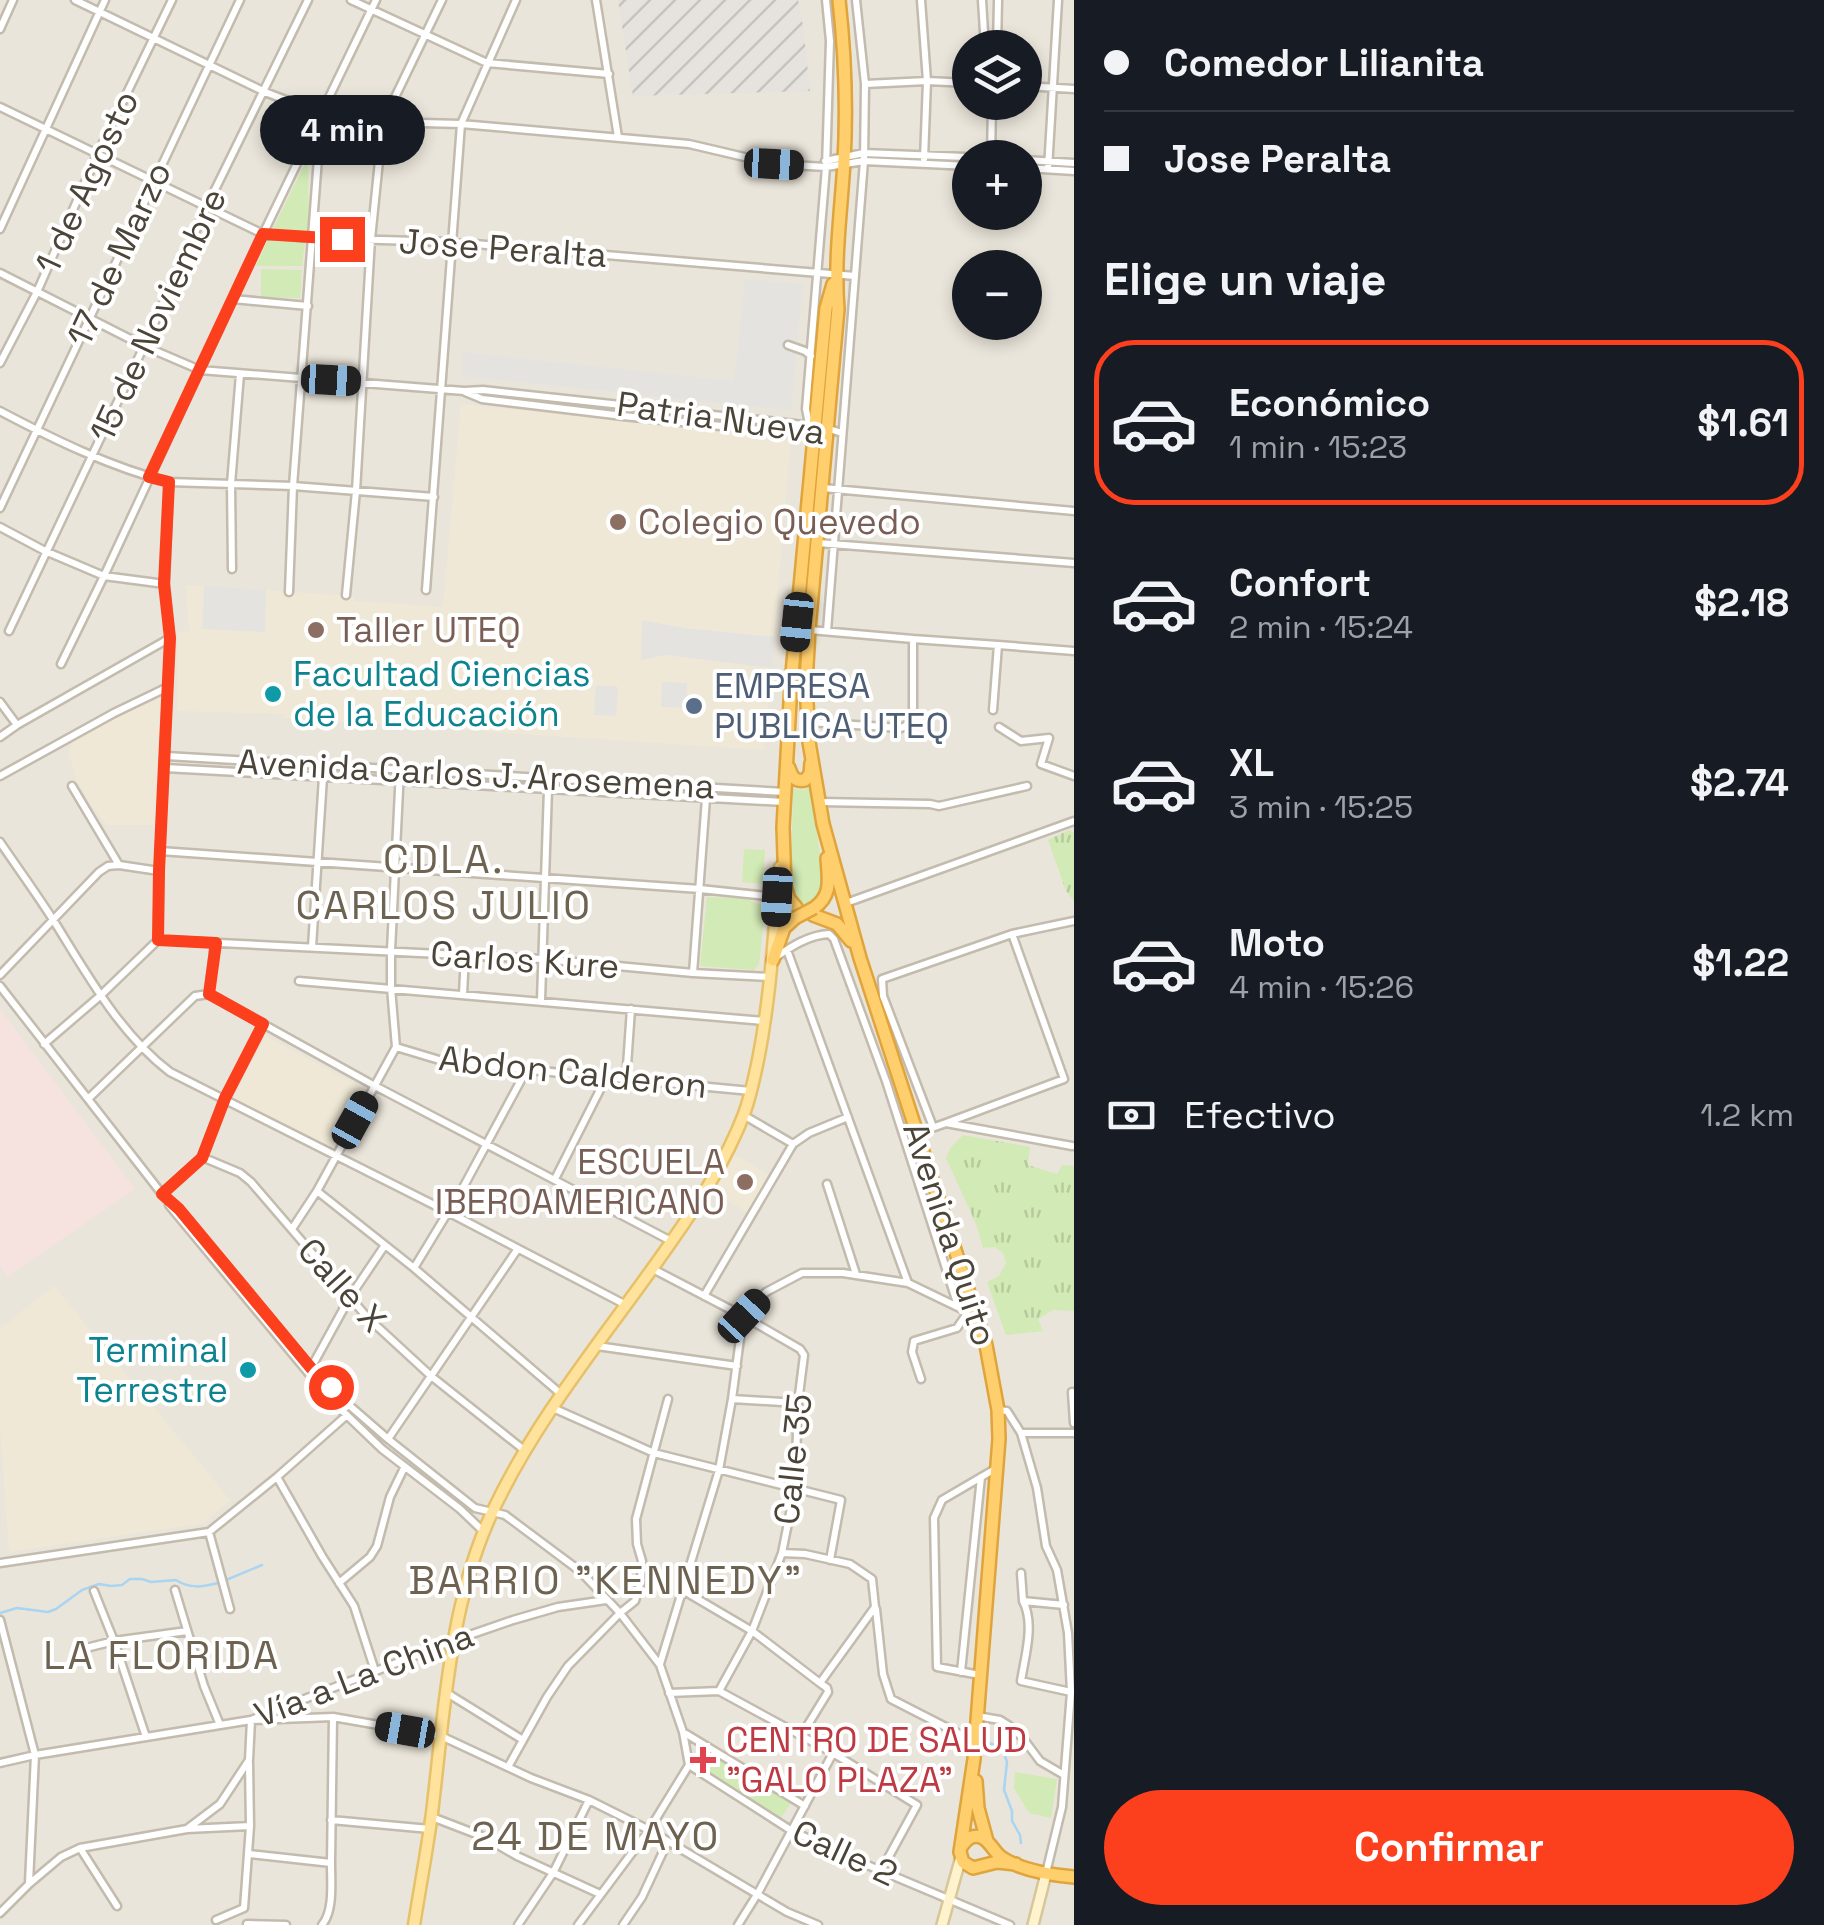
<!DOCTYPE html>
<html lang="es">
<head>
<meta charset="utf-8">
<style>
	body { margin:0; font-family:"Space Grotesk",sans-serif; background:#20242c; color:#f1f3f6; height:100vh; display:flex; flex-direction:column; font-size:38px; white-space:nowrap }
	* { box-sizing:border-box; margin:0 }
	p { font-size:32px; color:#9ea1a6 }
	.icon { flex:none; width:55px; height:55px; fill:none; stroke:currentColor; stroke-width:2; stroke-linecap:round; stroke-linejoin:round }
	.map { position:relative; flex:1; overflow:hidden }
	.panel { display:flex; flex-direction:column; background:#171b24; width:750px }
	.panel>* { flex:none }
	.guide { display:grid; align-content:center; height:220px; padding:0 30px; background:#171b24 }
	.fabs { position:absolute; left:952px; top:30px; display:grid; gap:20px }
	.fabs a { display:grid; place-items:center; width:90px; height:90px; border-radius:50%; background:#171b24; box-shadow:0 5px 15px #0003; font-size:50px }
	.end { position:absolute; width:45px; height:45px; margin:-22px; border:12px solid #fc3f1d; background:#fff; box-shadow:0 0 0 5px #fff }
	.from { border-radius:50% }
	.bubble { position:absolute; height:70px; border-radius:35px; background:#171b24; box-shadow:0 5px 15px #0003; font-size:32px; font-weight:800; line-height:70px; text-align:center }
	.car { position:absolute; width:30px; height:60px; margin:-30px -15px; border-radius:12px; box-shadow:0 0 8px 2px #0007; background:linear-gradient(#222 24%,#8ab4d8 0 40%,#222 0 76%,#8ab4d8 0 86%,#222 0) }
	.guide b { display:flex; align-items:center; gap:35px; height:95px; font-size:38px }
	.guide b+b { border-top:2px solid #363941 }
	.guide i { width:25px; height:25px; background:#f1f3f6 }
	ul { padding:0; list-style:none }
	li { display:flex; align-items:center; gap:30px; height:165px; margin:0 20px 15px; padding:0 10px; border:5px solid transparent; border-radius:40px }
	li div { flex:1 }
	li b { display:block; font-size:38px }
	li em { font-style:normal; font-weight:800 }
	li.on { border-color:#fc3f1d }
	li>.icon { width:90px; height:90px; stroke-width:1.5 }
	h2 { padding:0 30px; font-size:45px; line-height:120px }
	.pay { display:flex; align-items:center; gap:25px; height:110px; padding:0 30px; font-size:38px }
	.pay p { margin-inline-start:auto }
	.action { display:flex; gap:20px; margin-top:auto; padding:20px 30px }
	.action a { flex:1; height:115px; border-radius:60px; background:#fc3f1d; color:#fff; font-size:40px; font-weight:800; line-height:115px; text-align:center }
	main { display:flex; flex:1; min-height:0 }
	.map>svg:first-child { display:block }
</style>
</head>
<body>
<main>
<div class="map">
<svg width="1074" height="1925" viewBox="0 0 1074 1925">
	<defs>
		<pattern id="industrial-furrows" width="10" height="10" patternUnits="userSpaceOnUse" patternTransform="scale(2.5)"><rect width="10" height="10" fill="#e6e2dd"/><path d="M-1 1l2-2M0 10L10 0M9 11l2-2" fill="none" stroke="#c7c3be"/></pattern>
		<pattern id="grass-tufts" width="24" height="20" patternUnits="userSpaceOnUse" patternTransform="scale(2.5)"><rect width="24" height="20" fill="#d2eab5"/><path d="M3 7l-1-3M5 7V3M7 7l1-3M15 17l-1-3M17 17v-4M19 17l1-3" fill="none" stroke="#b6ca9c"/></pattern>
	</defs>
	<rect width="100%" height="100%" fill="#f6f3ec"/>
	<!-- residential -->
	<path fill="#eae5da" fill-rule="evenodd" d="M 0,0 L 1074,0 L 1074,1925 L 0,1925 ZM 970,48 L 1025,48 L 1025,102 L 970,102 ZM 970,158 L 1025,158 L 1025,212 L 970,212 ZM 970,268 L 1025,268 L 1025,322 L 970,322 Z"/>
	<!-- industrial -->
	<path fill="url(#industrial-furrows)" d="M 618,0 L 798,0 L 803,26 L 810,91 L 633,96 Z"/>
	<!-- education -->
	<path fill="#efe8d6" d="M 461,404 L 791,438 L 764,750 L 284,718 L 284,714 L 177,711 L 177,632 L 189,631 L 186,585 L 354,596 L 354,601 L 443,607 Z
		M 161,697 L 154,825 L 107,825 L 87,799 L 74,774 L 69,750 L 72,742 L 133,708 Z
		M 266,1036 L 368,1092 L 335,1152 L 232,1100 Z
		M 733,1154 L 772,1177 L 750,1214 L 725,1199 L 728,1193 L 718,1186 Z
		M 54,1286 L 230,1500 L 204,1523 L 9,1552 L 0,1424 L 0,1329 Z"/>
	<!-- medical -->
	<path fill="#f6e3e0" d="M 0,1009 L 135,1189 L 7,1277 L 0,1265 Z"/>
	<!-- grass -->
	<path fill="url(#grass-tufts)" d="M 1069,830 L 1074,833 L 1074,901 L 1066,891 L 1048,840 Z
		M 963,1135 L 1030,1147 L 1028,1165 L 1057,1174 L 1062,1165 L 1074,1166 L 1074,1311 L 1053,1310 L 1038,1319 L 1043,1331 L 1006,1335 L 987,1282 L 999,1276 L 1006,1263 L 1003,1253 L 995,1247 L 983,1248 L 976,1224 L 946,1158 L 951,1147 Z"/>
	<!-- green -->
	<path fill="#d2eab5" d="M 308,157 L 309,233 L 273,229 Z
		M 268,239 L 305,242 L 302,266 L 256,266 Z
		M 261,269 L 302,270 L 300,298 L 261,297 Z
		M 810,785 L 825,887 L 820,898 L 807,907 L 796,900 L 791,887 L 793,788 C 800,791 805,790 810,785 Z
		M 744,849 L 765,850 L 763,884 L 742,882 Z
		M 707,897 C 726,898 751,895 765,909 L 759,964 L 754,970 L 700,966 Z
		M 714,1752 L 791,1803 L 780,1819 L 703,1768 Z
		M 1015,1772 L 1057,1779 L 1051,1818 L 1029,1813 L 1014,1788 Z"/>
	<!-- parking -->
	<path fill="#e5e3e0" d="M 745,279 L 803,284 L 791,410 L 633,395 L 632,388 L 618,387 L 614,392 L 461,376 L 463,352 L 734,381 Z
		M 204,586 L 266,590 L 265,632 L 202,629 Z
		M 642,620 L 684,628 L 775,637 L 771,668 L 665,655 L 641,660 Z
		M 662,682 L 687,683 L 686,708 L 661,707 Z
		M 596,685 L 618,687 L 616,716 L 594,715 Z"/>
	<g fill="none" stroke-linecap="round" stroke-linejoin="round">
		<!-- stream -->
		<path stroke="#a9d4f2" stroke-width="2.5" d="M 226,1580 L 262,1565
			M 0,1613 L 17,1608 L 48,1612 L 56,1609 L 82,1590 L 99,1584 L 111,1586 L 122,1585 L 130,1579 L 142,1579 L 151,1582 L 176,1580 C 190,1589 202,1587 218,1583
			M 985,1742 L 995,1745 L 1004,1753 L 1007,1762 L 1004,1790 L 1012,1811 L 1012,1821 L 1020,1835 L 1021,1843"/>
		<!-- street casing -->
		<g stroke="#c2bbae" stroke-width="11">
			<path id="street" d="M 75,0 L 265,92 L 322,114 L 383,122 L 461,124 L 689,144 L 774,164 L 826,167 L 864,161 L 970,166
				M 351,0 L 487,63 L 609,74
				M 596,0 L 618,137
				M 921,0 L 927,81 L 924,159
				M 982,0 L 985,48
				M 0,29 L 13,0
				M 997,48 L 998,0
				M 865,84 L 927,81 L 970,83
				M 1025,86 L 1074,89
				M 0,107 L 263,234 L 313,238 L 451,242 L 855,276
				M 991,158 L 992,102
				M 1025,160 L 1074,163
				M 825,161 L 864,153 L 991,158
				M 1025,168 L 1074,171
				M 1048,169 L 1058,0
				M 0,229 L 105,0
				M 0,273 L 144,346 L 200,370 L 464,391 L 483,390 L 787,423 L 826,428 L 842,433
				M 233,299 L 308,306
				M 788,345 L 805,351 L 811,356
				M 0,363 L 37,292 L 97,155 L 172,0
				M 465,392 L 482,399 L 623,416 L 829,437
				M 0,411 C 53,439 110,467 169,482 L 293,486 L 434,497
				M 814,426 L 808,419 L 806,409 L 826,167 L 830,41 L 826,0
				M 823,488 L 1074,511
				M 0,508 L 240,0
				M 0,527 L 45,551 L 104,576 L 165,584
				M 818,543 L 1074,563
				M 232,569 L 231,484 L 240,374
				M 426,590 L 461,124 L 516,0
				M 289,592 L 293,486 L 321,119
				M 346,595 L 356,491 L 371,239 L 383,122 L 442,0
				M 810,630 L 913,639
				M 9,631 L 144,346 L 207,206 L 308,0
				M 827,631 L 864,161 L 865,84 L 856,0
				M 998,645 L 1074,651
				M 61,664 L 104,576 L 263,234 L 376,0
				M 0,702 L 17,725 L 0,737
				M 808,722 L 901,728 C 910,725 911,720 913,712 L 913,639 L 998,645 L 993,710
				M 17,725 L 170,638
				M 999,727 L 1021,741 L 1049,738 L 1041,764 L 1074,776
				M 166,756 L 785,792
				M 165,768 L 784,802
				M 0,776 L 114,713 L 168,687
				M 72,786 L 119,865
				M 820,802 L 930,804 L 939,806 L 1027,786
				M 0,842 C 19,870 39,897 57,926 C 88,976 121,1035 170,1072 L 448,1212 L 626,1305
				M 160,851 L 700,889 L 777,897
				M 846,903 L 1074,821
				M 158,940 L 542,959 L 693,973 L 770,977
				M 312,947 L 323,777
				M 787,950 L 908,1283
				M 776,957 C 792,946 809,935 829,934 L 834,939 L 886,1081 L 958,1306
				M 693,973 L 706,798
				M 0,975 L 99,872 L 108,866 L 119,865 L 159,871
				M 299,981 L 764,1021
				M 0,986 L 162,1194
				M 209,994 L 215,943
				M 463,994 L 465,955
				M 541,1000 L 548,789
				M 44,1044 L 100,996 L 158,940 L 159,871 L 170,638 L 165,584 L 169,482
				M 396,1047 L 446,1062 L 751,1091
				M 626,1080 L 631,1009
				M 88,1099 L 195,996 L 209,994 L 375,1086 L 671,1241
				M 946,1123 L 1064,1079 L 1012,934
				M 933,1127 L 883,996 L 882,979 L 1012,934 L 1074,921
				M 918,1133 L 946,1123 L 1072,1146
				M 793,1144 L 809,1133 L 848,1117
				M 202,1157 L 225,1098 L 263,1024
				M 555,1179 L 606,1078
				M 827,1184 L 856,1274
				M 317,1191 L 414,1268 L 561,1394
				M 162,1194 L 179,1209 L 311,1368 L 350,1406 L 388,1439 L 475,1508 L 505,1515 L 580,1571 L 620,1613 L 660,1665 L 683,1732 L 805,1806
				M 162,1194 L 202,1157 L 240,1173 L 251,1182 L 367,1317 L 431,1376 L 524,1450
				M 169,1205 L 330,1399 L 382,1449 L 460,1509 L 484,1532
				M 292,1229 L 317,1191 L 396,1047 L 391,988 L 391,950 L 400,770
				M 414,1268 L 465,1184 L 527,1069
				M 653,1269 L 743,1316 L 732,1399 L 719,1470 L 660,1664
				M 704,1296 L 793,1144 L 745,1116
				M 597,1346 L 737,1366
				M 311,1368 L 350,1297 L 385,1245
				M 921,1379 L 912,1352 L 914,1341 L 957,1328 L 968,1312
				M 1072,1392 L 1074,1423
				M 732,1399 L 798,1403
				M 553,1408 L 654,1453 L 841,1500 L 830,1560
				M 998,1410 L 1007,1411 L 1021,1433 L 1037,1488 L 1046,1546 L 1057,1570 L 1068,1633 L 1071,1692 L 1062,1807 L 1046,1873
				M 1021,1433 L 1074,1433
				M 388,1439 L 517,1250
				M 277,1477 L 322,1556 L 354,1606 L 375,1671
				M 209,1532 L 230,1609
				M 0,1563 L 209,1532 L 277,1477 L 347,1415
				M 1021,1573 L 1023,1601 L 1064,1605
				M 339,1583 L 370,1557 L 377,1546 L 390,1497 L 404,1468
				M 175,1590 L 204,1686 L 220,1725
				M 94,1591 L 114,1641 L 146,1737
				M 684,1591 L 752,1631 L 820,1683 L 875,1607 L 872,1579 L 850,1564 L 805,1554 L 782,1553
				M 1023,1601 C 1035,1624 1025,1656 1021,1681 L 1071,1692
				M 876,1609 L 883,1674 L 891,1699 L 975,1742
				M 0,1620 L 35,1755 L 29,1883
				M 78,1650 L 114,1641 L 187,1631
				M 961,1672 L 981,1477
				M 980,1675 L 937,1667 L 934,1518 L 942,1500 L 995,1469
				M 719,1691 L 833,1753 L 758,1893 L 738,1925
				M 447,1693 L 523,1740
				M 669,1693 L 719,1691 L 752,1631 L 782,1553 L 795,1488 L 798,1403 L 804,1355 L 800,1349 L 743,1316 L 766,1292 L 802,1273 L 843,1273 L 908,1283 L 968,1312 L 974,1310
				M 977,1716 L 1000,1720 L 1008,1725 L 1022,1737 L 1040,1761 L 1064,1775
				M 801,1736 L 828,1692 L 827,1688 L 820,1683
				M 833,1753 L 917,1805 L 881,1871
				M 0,1763 L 35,1755 L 251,1720 L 455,1640 L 513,1620 L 558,1607 L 606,1600
				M 689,1765 L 792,1831 L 853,1859 L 1010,1925
				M 508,1767 L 547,1697 L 568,1666 L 620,1613 L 635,1601 L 641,1581 L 642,1561 L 637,1544 L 636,1519 L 668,1399
				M 432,1817 L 484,1837 L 517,1856 L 600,1894
				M 331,1820 L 430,1829
				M 187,1829 L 220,1804 L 249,1760 L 251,1720 L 333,1717 L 441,1736 L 531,1778 L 589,1800 L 649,1830 L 787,1912 L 818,1925
				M 80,1848 L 117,1906
				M 249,1854 L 331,1863 L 333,1717
				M 0,1913 L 29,1884 L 61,1857 L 80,1848 L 187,1829 L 250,1826 L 249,1763
				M 216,1920 L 244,1908 L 250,1826
				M 247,1924 L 286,1925
				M 322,1925 C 334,1911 331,1883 331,1863
				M 518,1925 L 553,1873 L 589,1800
				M 578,1925 L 649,1830 L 689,1765 L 683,1732
				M 623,1925 L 642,1897 L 668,1841"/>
		</g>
		<!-- secondary casing -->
		<g stroke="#d6c79b" stroke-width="14">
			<path id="secondary" d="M 942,1925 L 961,1857
				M 1033,1925 L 1046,1874"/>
		</g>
		<!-- primary casing -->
		<g stroke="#e6c16a" stroke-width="15">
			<path id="primary" d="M 414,1925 C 420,1888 427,1850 432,1813 C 444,1714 449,1608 490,1517 C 535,1418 608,1333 669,1245 C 698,1204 726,1161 744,1114 C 751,1095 755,1075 759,1055 C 771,992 774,930 780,867"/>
		</g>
		<!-- highway casing -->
		<g stroke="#e0a43c" stroke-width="16">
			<path id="highway" d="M 839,0 C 845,54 847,108 844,162 C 841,212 834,260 838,309 L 809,630 L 806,683 L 809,742 L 823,824 L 860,958 L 986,1345 L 998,1410 L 999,1439 L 974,1759 L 960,1852 L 963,1862 L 973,1868 L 997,1862 L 1016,1864
				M 789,768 C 792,777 795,782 805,780 L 810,774 L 811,763
				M 796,907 L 789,899 L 785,886 L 783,827 L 791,684 L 826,308 L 833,284
				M 814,908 C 833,895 828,878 827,858
				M 813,915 L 837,924 L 851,941
				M 773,960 L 784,928 L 795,918
				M 976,1781 L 978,1808 L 987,1841
				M 961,1847 C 966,1840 971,1834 981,1837 C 991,1841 994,1854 1004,1859 C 1024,1871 1051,1875 1074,1877"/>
		</g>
		<!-- street -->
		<use href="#street" stroke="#fff" stroke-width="6"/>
		<!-- secondary -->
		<use href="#secondary" stroke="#fff3cd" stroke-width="9"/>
		<!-- primary -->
		<use href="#primary" stroke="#ffe39c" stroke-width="10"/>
		<!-- highway -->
		<use href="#highway" stroke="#ffcf6e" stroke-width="11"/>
		<!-- highway-bridge casing -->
		<g stroke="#e0a43c" stroke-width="16" stroke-linecap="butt">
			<path id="highway-bridge" d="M 795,918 L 814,908"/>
		</g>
		<!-- highway-bridge -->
		<use href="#highway-bridge" stroke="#ffcf6e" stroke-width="11"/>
	</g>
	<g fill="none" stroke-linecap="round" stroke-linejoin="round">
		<!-- route -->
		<path stroke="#fc3f1d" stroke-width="12" d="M 331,1387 L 311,1368 L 179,1209 L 162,1194 L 202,1158 L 225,1098 L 263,1024 L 209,994 L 216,943 L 158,940 L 159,871 L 170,638 L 164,584 L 169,482 L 149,477 L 263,234 L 342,239"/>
	</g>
	<!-- markers -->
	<g fill="#8d6e63" stroke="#fff" stroke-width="4">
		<circle cx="618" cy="522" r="10"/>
		<circle cx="316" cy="630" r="10"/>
		<circle cx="745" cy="1182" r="10"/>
	</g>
	<g fill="#0f9aa8" stroke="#fff" stroke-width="4">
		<circle cx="273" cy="694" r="10"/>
		<circle cx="248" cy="1370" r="10"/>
	</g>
	<circle fill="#5c6f8a" stroke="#fff" stroke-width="4" cx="694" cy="706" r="10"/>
	<path fill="#e0444e" stroke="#fff" stroke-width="4" d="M698 1745h10v10h10v10h-10v10h-10v-10h-10v-10h10z"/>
	<g text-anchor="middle" stroke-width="8" stroke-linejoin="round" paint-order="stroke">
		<!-- street labels -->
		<g font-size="35" fill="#4b4439" stroke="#fff">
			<text transform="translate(87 182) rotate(-65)" y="12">1 de Agosto</text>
			<text transform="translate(503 248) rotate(4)" y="12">Jose Peralta</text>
			<text transform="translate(119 254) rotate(-65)" y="12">17 de Marzo</text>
			<text transform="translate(158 315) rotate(-65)" y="12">15 de Noviembre</text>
			<text transform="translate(721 418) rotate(8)" y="12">Patria Nueva</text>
			<text transform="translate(476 774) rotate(3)" y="12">Avenida Carlos J. Arosemena</text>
			<text transform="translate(525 960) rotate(4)" y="12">Carlos Kure</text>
			<text transform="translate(573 1072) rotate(6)" y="12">Abdon Calderon</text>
			<text transform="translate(950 1234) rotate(72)" y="12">Avenida Quito</text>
			<text transform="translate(342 1285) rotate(48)" y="12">Calle X</text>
			<text transform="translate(793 1459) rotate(-84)" y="12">Calle 35</text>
			<text transform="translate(364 1675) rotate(-21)" y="12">Vía a La China</text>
			<text transform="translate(845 1853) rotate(25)" y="12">Calle 2</text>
		</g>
		<!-- education labels -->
		<g font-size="35" fill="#785e54" stroke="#fff" text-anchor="start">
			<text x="638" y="534">Colegio Quevedo</text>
			<text x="336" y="642">Taller UTEQ</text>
			<text x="725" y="1174" text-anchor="end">ESCUELA<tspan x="725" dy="40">IBEROAMERICANO</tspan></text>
		</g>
		<!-- culture labels -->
		<g font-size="35" fill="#0d838f" stroke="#fff" text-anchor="start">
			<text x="293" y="686">Facultad Ciencias<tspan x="293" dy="40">de la Educación</tspan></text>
			<text x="228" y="1362" text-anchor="end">Terminal<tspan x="228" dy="40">Terrestre</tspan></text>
		</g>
		<!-- service labels -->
		<g font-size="35" fill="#4e5e75" stroke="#fff" text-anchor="start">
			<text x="714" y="698">EMPRESA<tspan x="714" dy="40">PUBLICA UTEQ</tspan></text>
		</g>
		<!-- health labels -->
		<g font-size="35" fill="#be3a42" stroke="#fff" text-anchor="start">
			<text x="726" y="1752">CENTRO DE SALUD<tspan x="726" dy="40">"GALO PLAZA"</tspan></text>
		</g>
		<!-- quarter labels -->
		<g font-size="40" letter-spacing="2.5" fill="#6e6250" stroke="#fff">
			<text x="444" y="873">CDLA.<tspan x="444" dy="46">CARLOS JULIO</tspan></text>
			<text x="606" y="1594">BARRIO "KENNEDY"</text>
			<text x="162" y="1669">LA FLORIDA</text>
			<text x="596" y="1850">24 DE MAYO</text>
		</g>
	</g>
</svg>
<div class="fabs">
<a><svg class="icon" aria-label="layers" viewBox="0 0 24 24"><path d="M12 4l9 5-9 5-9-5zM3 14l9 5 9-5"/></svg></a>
<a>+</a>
<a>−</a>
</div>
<i class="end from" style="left:331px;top:1387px"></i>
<i class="end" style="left:342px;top:239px"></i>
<div class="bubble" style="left:260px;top:95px;width:165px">4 min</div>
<i class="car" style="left:774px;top:164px;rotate:93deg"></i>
<i class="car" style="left:331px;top:380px;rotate:93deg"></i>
<i class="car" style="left:797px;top:622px;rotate:186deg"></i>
<i class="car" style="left:777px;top:897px;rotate:183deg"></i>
<i class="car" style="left:355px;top:1120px;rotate:29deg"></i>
<i class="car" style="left:744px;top:1316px;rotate:43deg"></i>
<i class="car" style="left:405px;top:1730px;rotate:280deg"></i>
</div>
<section class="panel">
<div class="guide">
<b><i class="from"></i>Comedor Lilianita</b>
<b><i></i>Jose Peralta</b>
</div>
<h2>Elige un viaje</h2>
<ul>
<li class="on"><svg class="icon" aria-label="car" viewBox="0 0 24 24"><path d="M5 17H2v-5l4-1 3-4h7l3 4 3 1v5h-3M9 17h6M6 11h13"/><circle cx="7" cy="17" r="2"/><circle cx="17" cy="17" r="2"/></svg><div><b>Económico</b><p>1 min · 15:23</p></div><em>$1.61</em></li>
<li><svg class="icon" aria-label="car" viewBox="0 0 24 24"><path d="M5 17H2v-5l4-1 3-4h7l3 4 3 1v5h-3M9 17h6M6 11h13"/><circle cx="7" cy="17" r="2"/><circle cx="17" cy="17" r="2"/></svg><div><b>Confort</b><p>2 min · 15:24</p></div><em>$2.18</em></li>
<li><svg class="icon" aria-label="car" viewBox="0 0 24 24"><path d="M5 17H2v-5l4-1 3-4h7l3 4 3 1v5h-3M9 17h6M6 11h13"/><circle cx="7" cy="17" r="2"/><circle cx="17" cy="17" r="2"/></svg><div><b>XL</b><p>3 min · 15:25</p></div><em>$2.74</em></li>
<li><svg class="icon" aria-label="car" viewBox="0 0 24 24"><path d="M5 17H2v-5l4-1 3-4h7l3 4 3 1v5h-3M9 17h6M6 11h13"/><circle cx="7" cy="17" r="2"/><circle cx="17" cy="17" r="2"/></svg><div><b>Moto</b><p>4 min · 15:26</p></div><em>$1.22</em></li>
</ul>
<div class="pay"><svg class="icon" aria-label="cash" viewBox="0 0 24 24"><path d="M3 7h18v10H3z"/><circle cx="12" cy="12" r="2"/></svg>Efectivo<p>1.2 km</p></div>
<div class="action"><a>Confirmar</a></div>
</section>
</main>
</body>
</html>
